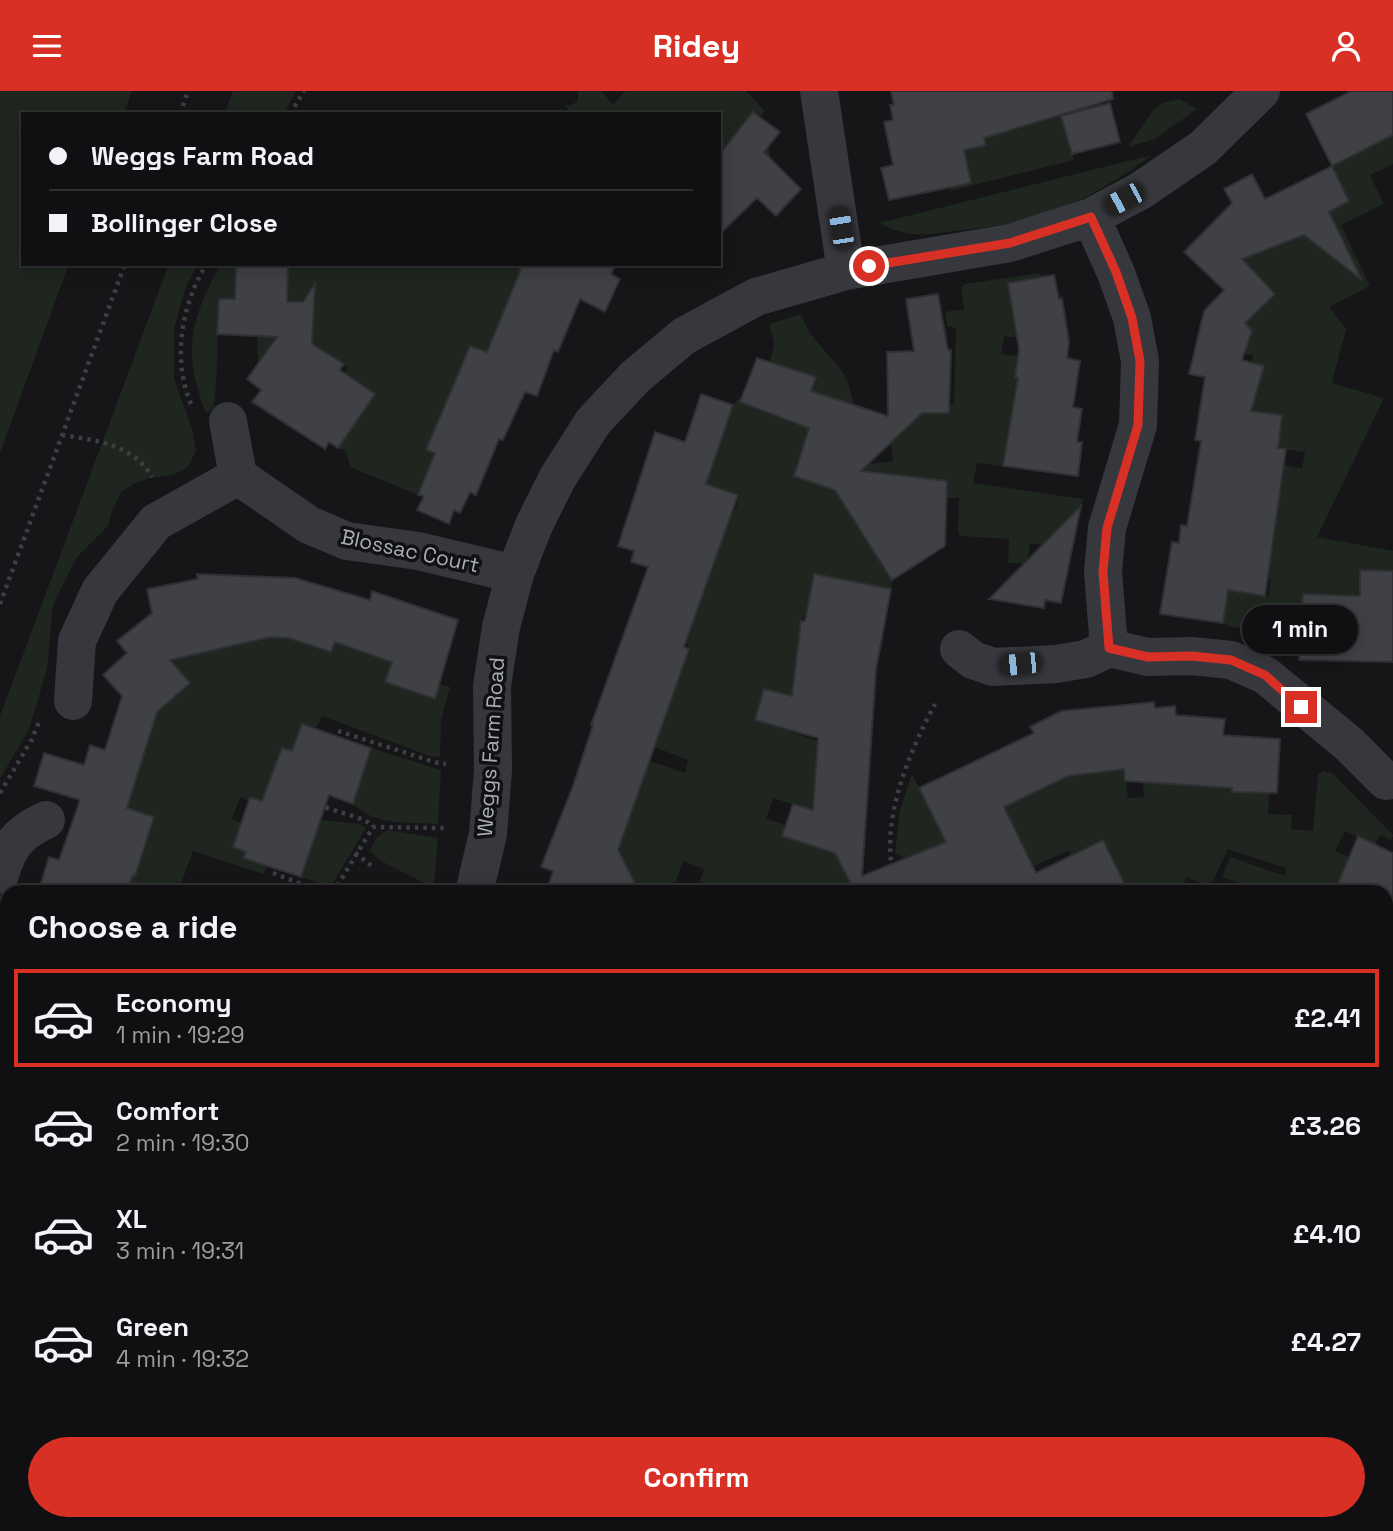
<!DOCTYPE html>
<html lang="en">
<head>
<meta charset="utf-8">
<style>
	body { margin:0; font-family:"Space Grotesk",sans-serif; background:#1e1e20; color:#f1f3f6; height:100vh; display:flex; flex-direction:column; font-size:26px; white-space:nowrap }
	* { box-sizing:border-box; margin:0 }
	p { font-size:23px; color:#9c9d9f }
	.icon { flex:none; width:38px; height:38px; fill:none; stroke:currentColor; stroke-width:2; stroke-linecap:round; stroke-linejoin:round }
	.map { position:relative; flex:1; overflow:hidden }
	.sheet { position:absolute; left:0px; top:794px; width:1393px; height:646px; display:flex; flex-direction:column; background:#101012; border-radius:21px 21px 0 0; box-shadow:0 4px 18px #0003,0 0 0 2px #303032 }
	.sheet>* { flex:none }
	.guide { position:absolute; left:21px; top:21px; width:700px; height:154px; border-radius:0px; box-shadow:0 4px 18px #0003,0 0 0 2px #303032; display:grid; align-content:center; height:154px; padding:0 28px; background:#101012 }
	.end { position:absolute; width:32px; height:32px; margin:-16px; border:9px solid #d93025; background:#fff; box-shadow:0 0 0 4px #fff }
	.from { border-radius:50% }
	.bubble { position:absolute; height:49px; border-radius:24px; background:#101012; box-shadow:0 4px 18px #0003,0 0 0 2px #303032; font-size:23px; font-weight:700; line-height:49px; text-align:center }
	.car { position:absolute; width:21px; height:42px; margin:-21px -10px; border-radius:9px; box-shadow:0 0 5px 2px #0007; background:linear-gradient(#222 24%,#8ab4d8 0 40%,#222 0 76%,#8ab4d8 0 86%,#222 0) }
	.guide b { display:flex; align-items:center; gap:24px; height:66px; font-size:26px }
	.guide b+b { border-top:2px solid #303032 }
	.guide i { width:18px; height:18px; background:#f1f3f6 }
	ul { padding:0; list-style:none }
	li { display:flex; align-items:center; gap:21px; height:98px; margin:0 14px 10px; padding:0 14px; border:4px solid transparent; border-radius:0px }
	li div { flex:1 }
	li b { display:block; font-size:26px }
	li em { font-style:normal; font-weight:700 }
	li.current { border-color:#d93025 }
	li>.icon { width:63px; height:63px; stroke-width:1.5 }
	h2 { padding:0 28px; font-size:32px; line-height:84px }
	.action { display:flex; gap:14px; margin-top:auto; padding:14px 28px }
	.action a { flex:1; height:80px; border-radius:42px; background:#d93025; color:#fff; font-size:28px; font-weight:700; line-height:80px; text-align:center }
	header { display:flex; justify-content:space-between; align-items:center; height:91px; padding:0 28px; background:#d93025; color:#fff; font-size:32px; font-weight:700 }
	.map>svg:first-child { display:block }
</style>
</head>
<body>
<header><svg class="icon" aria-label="menu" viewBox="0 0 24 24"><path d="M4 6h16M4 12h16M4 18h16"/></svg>Ridey<svg class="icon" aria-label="person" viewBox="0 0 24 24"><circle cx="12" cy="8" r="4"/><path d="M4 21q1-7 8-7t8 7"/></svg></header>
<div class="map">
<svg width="1393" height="1440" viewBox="0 0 1393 1440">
	<rect width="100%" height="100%" fill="#161618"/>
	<!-- green -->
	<path fill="#1e261f" d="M 0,0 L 132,0 L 124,23 L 23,23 L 23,173 L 69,173 L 0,362 Z
		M 233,0 L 296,0 L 284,23 L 224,23 Z
		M 578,0 L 601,0 L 613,13 L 626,0 L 746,0 L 765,20 L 760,26 L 753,21 L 743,35 L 769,56 L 770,67 L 719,69 L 719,23 L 572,23 L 564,14 L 572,14 L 578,9 Z
		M 1180,8 L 1197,18 L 1155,48 L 1128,56 L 1154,18 L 1162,12 Z
		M 1393,24 L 1393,73 L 1370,84 L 1384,113 L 1341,134 L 1370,195 L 1329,216 L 1346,238 L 1332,292 L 1384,307 L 1317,446 L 1393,460 L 1393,479 L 1360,479 L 1360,512 L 1302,516 L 1302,529 L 1283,528 L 1281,542 L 1231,536 L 1223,532 L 1228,496 L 1234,500 L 1269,505 L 1271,488 L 1236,483 L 1216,431 L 1274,441 L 1284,374 L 1302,378 L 1305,361 L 1271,356 L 1279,350 L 1282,324 L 1235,318 L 1253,312 L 1264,275 L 1252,272 L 1253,265 L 1238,261 L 1248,252 L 1252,241 L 1245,232 L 1275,203 L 1234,160 L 1280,114 L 1297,147 L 1311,142 L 1318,155 L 1329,161 L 1329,121 L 1349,110 L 1331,73 L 1363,58 Z
		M 1061,25 L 1074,69 L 950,100 L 951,96 L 965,93 L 970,85 L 968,77 L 954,62 L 985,54 L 981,37 L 1026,35 Z
		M 1152,64 C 1118,90 1070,118 1028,129 C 1007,134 984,136 963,139 C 927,143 912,149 879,132 Z
		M 169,173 L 198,173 L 185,198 L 174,238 L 174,287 L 193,341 L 196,360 L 188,376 L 173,384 L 150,387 L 133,393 L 121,401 L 112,420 L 108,435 L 77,466 L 53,514 L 47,578 L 29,638 L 0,688 L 0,625 Z
		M 236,173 L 235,197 L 244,199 L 243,208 L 219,208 C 217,245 218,281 214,317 L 206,322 C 182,262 190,229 220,174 Z
		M 288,173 L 554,173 L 520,180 L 497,236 L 538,280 L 470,255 L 426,358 L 435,362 L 418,404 L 350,376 L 346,360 L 338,357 L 375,303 L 345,282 L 348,276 L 326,262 L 316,277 L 280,267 L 268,259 L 258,273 L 257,245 L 249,244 L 250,236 L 313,239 L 314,211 L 287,211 Z
		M 1040,182 L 1041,186 L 1008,192 L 1036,249 L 1004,245 L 1001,263 L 1018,265 L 1016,286 L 1046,291 L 1044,299 L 1017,294 L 1010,333 L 1022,343 L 1017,377 L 977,372 L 973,392 L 1083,408 L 1078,425 L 1051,456 L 1030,452 L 1027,472 L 1008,472 L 1009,448 L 960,445 L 958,440 L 959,407 L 944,407 L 892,489 L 891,498 L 814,483 L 808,518 L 801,530 L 798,607 L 764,598 L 756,629 L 818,650 L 814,709 L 811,719 L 773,707 L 766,728 L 786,734 L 841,764 L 839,770 L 855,801 L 713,801 L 714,797 L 699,792 L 704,778 L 683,770 L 672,801 L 623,801 L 621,785 L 625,772 L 620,762 L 620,754 L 647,669 L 685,682 L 688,669 L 652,655 L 689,558 L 686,550 L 703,503 L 708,409 L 736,418 L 739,405 L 706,393 L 733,314 L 744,302 L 779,314 L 775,324 L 799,334 L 816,287 L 770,272 L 774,253 L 769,233 L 801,223 C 815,264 849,267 853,314 L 820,303 L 794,385 L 814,392 L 863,374 L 893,370 L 889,335 L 923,314 L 954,313 L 956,237 L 947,235 L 945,221 L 964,218 L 961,197 L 965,193 Z
		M 242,545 L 335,550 L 392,569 L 385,591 L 439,593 L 450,596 L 441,629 L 440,666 L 430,665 L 322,625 L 316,638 L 302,633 L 292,660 L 282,657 L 262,710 L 250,706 L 249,710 L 240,706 L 232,728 L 241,732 L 234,756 L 246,761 L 243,767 L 267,775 L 264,783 L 193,760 L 178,801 L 127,801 L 83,703 L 132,699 L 133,634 L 164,600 L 172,608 L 190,592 L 169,567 Z
		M 371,657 L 441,679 L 438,733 C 410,731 374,735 353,713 Z
		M 1046,666 L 1124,677 L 1128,707 L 1144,706 L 1142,676 L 1234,666 L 1232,700 L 1269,702 L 1268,723 L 1292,724 L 1291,738 L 1313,740 L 1318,684 L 1323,680 L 1332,682 L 1393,744 L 1391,749 L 1380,744 L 1375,753 L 1345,740 L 1335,760 L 1349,766 L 1339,789 L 1361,799 L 1360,801 L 1261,801 L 1222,786 L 1230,766 L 1285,785 L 1286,777 L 1228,758 L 1208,801 L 1202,801 L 1204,794 L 1187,786 L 1180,801 L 1163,800 L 1162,802 L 1104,801 L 1096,785 L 1116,775 L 1103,750 L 1072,764 L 1069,759 L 1032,776 L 1006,721 L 1005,715 Z
		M 912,683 L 923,704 L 991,728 L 921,773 L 895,763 L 900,719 Z
		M 321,729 L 360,733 L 366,737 L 332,793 L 326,794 L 301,786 Z
		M 387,739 L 438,747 L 434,797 L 381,770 L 370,760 L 376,747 Z
		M 0,833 L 7,835 L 7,880 L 3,880 L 0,890 Z
		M 1393,867 L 1393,1290 L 1386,1306 L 1386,879 Z
		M 0,1193 L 7,1196 L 7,1433 L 140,1433 L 138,1440 L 0,1440 Z
		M 311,1433 L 501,1433 L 499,1440 L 395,1440 L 386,1436 L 380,1440 L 309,1440 Z
		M 708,1433 L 730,1433 L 736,1436 L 738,1433 L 800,1433 L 797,1440 L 745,1440 L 737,1436 L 735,1440 L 704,1440 Z
		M 810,1433 L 877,1433 L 874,1440 L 807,1440 Z
		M 1164,1433 L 1332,1433 L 1334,1440 L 1160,1440 Z"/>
	<!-- building -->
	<path fill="#404145" stroke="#303034" stroke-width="2" d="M 891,0 L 1112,0 L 1113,8 L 984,47 L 986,54 L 964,59 L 971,92 L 889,109 L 881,77 L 893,74 L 884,31 L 893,29 L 890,14 L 894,14 Z
		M 1351,0 L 1393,0 L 1393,44 L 1332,75 L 1306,23 Z
		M 1110,12 L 1120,51 L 1072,63 L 1061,25 Z
		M 753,21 L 780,41 L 764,61 L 801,98 L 776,125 L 757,107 L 719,144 L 719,64 Z
		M 1332,75 L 1349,110 L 1329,121 L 1362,189 L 1304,144 L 1242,168 L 1275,203 L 1245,232 L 1252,240 L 1242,269 L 1264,275 L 1251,320 L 1282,324 L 1278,357 L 1286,358 L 1265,505 L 1228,499 L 1223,532 L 1160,523 L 1172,451 L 1179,452 L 1181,434 L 1187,435 L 1201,350 L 1195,349 L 1205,286 L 1189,283 L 1204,220 L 1224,199 L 1184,161 L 1232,112 L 1224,98 L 1252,83 L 1265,108 Z
		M 236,173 L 288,173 L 287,211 L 303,211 L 315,193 L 312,253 L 344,273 L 340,279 L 375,303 L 338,357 L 329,351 L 325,358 L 252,311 L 261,299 L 247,288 L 277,246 L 217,243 L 219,208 L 235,208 Z
		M 512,173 L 616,173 L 611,183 L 620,188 L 605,221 L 580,208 L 558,261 L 554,259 L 537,305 L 525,301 L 503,349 L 499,348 L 476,404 L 470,401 L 460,422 L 454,419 L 449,433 L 417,419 L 424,405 L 418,404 L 435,362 L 426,359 L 470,255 L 487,261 L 521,178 Z
		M 1054,184 L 1059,208 L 1062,207 L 1069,251 L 1067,267 L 1080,270 L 1073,316 L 1082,318 L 1077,351 L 1082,351 L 1078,385 L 1003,375 L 1018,287 L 1015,286 L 1019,258 L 1008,192 Z
		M 938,203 L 948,259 L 951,259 L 949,322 L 922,322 L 861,380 L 947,390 L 945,455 L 892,489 L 835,399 L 794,385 L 809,337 L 740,311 L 757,267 L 816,286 L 811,300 L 888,325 L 887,261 L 914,260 L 906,208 Z
		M 701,303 L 733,314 L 706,393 L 738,404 L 684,556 L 689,558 L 618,759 L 640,802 L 546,802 L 553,780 L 541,776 L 573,695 L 593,634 L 591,634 L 648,476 L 631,471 L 634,460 L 618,455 L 655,341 L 685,351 Z
		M 1081,415 L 1061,512 L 1045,509 L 1044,517 L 989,508 Z
		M 1360,479 L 1393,480 L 1393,571 L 1299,569 L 1303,503 L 1360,505 Z
		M 197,483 L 295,487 L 370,509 L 372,500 L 458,529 L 435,608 L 385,591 L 392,571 L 335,551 L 331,561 L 289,547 L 270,546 L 170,569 L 190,592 L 157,621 L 127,717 L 154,726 L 135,785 L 133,784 L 130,791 L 140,794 L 139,802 L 38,802 L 49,766 L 59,769 L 80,709 L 34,695 L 44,662 L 84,674 L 90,654 L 105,659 L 122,605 L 103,584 L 127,562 L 117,550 L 152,522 L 147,498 L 198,488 Z
		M 814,483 L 891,498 L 876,579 L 862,785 L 946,751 L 919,697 L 1034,642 L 1030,636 L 1061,620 L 1154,611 L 1155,617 L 1175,615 L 1176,624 L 1225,628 L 1223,644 L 1280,648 L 1277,702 L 1232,701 L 1232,697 L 1125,690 L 1124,678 L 1068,685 L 1004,716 L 1036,782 L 1103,749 L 1129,802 L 826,802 L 850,791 L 835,762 L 782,745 L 793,713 L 813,719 L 818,647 L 755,629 L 764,598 L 792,605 L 801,530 L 805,530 Z
		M 302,633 L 371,657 L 353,713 L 329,704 L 301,786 L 243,767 L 246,761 L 233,756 L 250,706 L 262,710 L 282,657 L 292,660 Z
		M 1358,745 L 1393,762 L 1393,813 L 1386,810 L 1386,802 L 1334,802 Z"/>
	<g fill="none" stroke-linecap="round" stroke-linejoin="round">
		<!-- path -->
		<path stroke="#3d3f44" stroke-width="4.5" stroke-dasharray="3.5 5" stroke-linecap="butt" d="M 180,23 L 188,0
			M 290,23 L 304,0
			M 191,313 C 172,269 181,213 207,173
			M 62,344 C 96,349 134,354 152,386
			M 0,513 L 125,173
			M 338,640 L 434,671 L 446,673
			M 277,701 L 365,729 L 373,736
			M 0,702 L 32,648 L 39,631
			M 355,762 L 373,776
			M 273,782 L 325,802
			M 333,802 L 373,736 L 444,737
			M 900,802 C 873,745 907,665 935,613
			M 1386,865 L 1393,854
			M 1386,1054 L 1393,1060
			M 1059,1433 L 1073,1440
			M 1150,1440 L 1155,1433"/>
		<!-- minor -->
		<path stroke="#37383d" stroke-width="38" d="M 819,0 L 846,180
			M 1091,126 L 1116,182 L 1132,227 L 1140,270 L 1138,334 L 1107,437 L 1103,481 L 1109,557 L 1148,566 L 1192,565 L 1231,569 L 1265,584 L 1349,653 L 1386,690
			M 228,330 L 238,385
			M 959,558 L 973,569 L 993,576 L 1056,573 L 1086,568 L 1109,557
			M 73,610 L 77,550 L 100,500 L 156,431 L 238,385 L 309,434 L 347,450 L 418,460 L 515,483
			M 0,784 C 8,755 18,742 46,729
			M 474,802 L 488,743 L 493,679 L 492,595 L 501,536 L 515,483 L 534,434 L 558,386 L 593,331 L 635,286 L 684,245 L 756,206 L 846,180 L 1010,152 L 1091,126 L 1140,100 L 1203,57 L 1261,0
			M 0,1029 L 3,1016
			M 269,1433 L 270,1440
			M 558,1433 L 572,1440
			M 636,1440 L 637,1433
			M 1007,1440 L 1010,1433"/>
	</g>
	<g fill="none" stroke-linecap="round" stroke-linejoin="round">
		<!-- route -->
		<path stroke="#d93025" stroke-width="9" d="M 869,175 L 1010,152 L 1091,126 L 1116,181 L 1132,227 L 1140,270 L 1138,334 L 1107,437 L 1103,481 L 1109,557 L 1148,566 L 1192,565 L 1231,569 L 1265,584 L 1301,616"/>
	</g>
	<g text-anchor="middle" stroke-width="7" stroke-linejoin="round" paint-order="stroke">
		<!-- street labels -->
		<g font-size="21" fill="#a8adb8" stroke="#111113">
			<text transform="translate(410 460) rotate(12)" y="7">Blossac Court</text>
			<text transform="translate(491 656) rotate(-86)" y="7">Weggs Farm Road</text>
		</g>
	</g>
</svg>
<i class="end from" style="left:869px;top:175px"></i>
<i class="end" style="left:1301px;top:616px"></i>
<div class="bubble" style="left:1242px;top:514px;width:116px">1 min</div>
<i class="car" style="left:1124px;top:108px;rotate:242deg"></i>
<i class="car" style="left:841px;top:137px;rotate:351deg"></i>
<i class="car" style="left:1020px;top:573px;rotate:264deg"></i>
<div class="guide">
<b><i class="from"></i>Weggs Farm Road</b>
<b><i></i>Bollinger Close</b>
</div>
<section class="sheet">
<h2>Choose a ride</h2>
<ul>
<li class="current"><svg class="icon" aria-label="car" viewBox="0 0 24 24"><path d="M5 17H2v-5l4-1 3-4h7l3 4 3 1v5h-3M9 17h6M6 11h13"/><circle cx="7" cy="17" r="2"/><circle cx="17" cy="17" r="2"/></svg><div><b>Economy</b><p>1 min · 19:29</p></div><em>£2.41</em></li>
<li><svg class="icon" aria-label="car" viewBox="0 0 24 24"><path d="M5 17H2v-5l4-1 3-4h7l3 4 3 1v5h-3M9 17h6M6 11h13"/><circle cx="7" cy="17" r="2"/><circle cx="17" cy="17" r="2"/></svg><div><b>Comfort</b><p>2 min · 19:30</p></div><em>£3.26</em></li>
<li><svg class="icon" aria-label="car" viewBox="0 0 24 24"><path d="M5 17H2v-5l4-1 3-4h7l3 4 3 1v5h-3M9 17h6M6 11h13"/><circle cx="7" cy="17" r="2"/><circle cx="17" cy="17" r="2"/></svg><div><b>XL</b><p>3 min · 19:31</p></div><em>£4.10</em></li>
<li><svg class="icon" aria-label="car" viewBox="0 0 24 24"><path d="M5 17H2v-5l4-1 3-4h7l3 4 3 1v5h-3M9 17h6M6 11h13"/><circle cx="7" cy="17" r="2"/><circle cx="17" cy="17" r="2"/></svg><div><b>Green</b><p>4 min · 19:32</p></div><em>£4.27</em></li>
</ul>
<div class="action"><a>Confirm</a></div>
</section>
</div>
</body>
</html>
